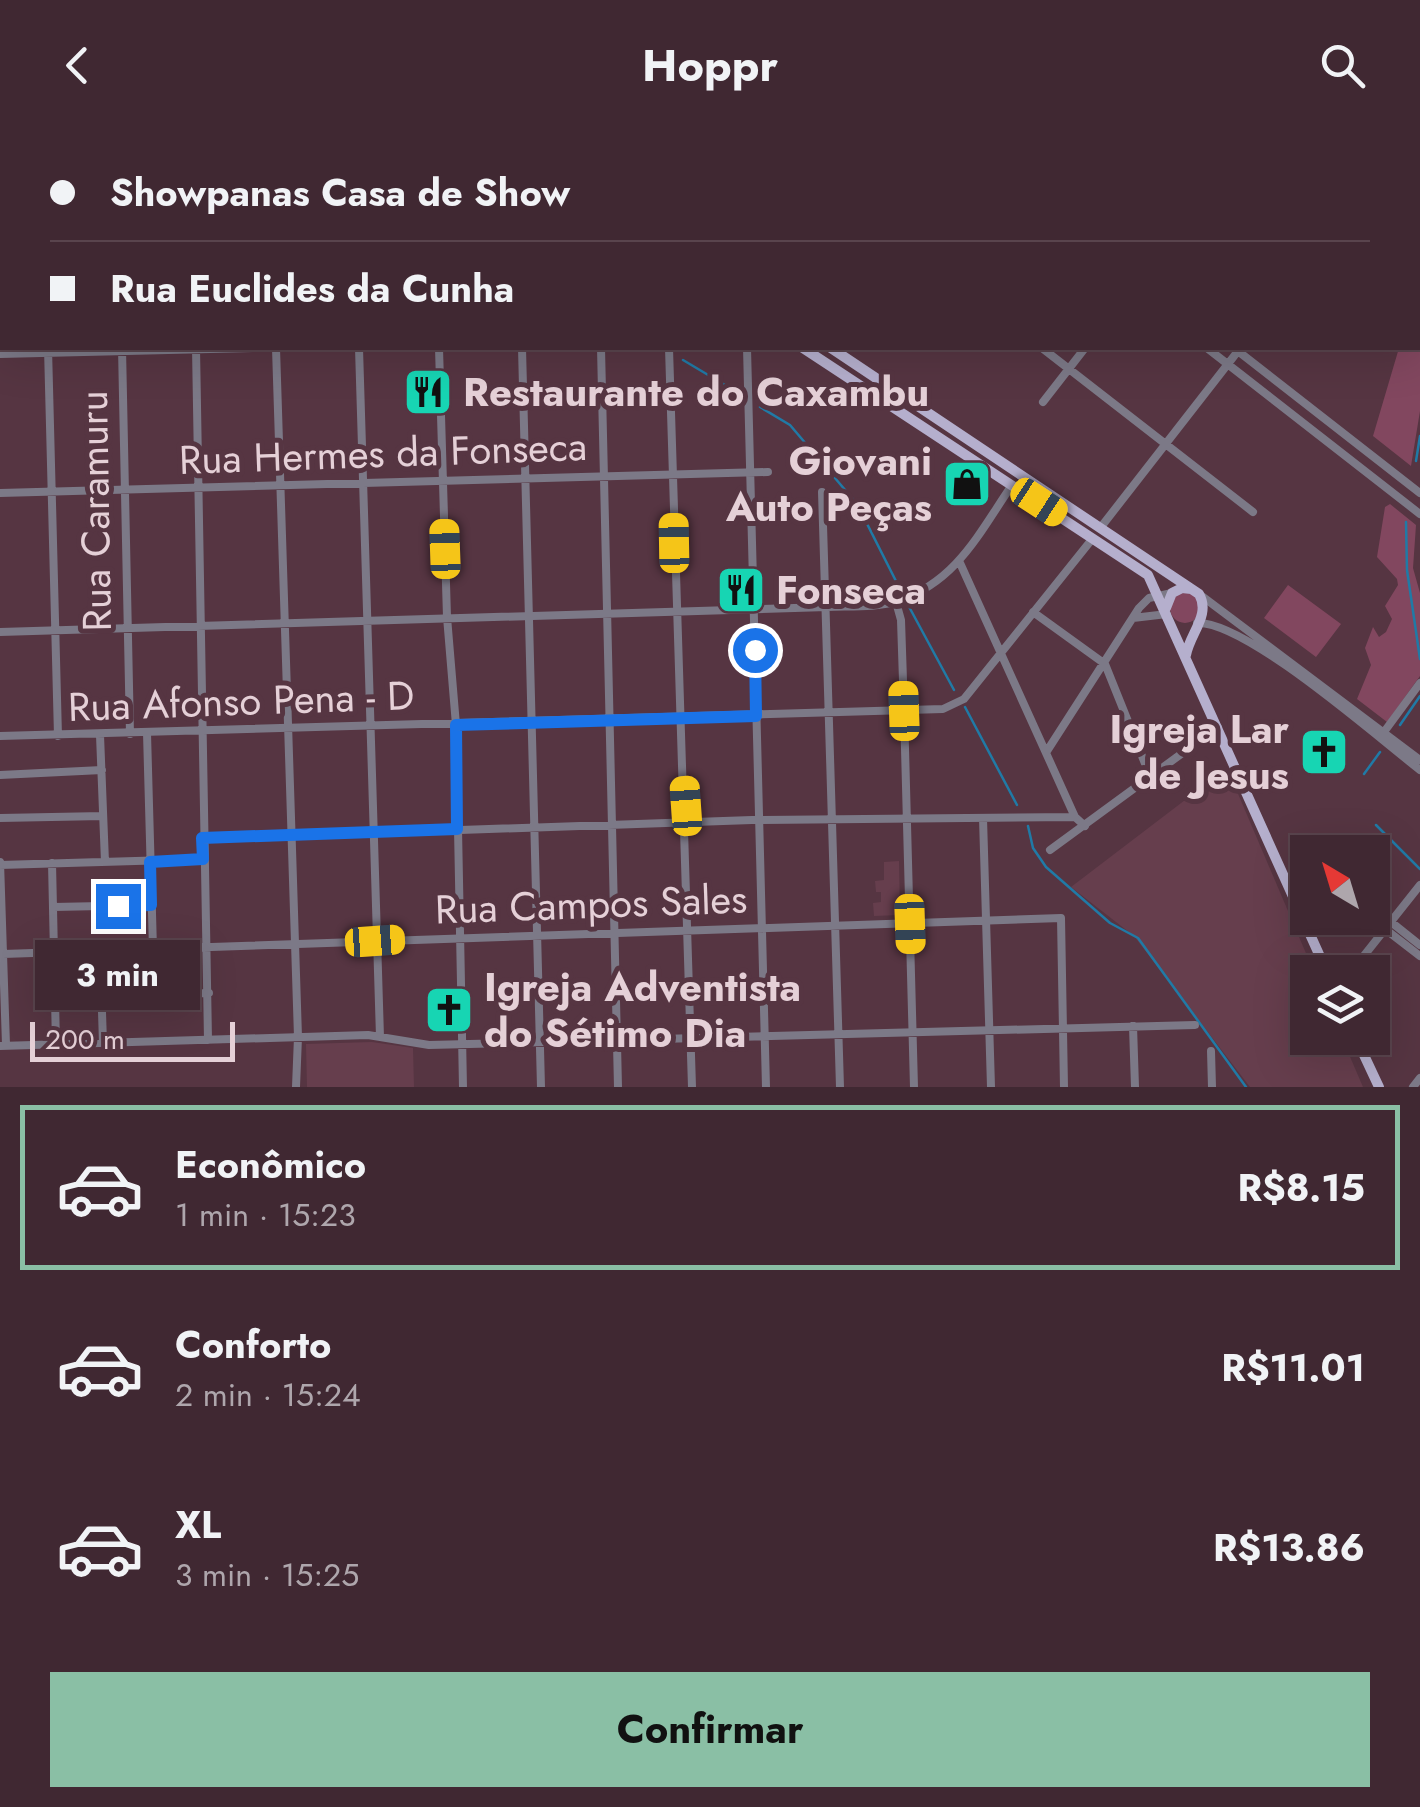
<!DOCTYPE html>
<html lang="pt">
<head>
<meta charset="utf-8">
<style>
	body { margin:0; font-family:Jost,sans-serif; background:#4b343e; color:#f1f3f6; height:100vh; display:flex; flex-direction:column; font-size:38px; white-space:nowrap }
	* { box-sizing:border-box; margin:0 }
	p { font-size:32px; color:#aea6ac }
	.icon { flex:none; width:55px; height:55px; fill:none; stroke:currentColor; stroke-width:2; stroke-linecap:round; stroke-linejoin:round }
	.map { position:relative; height:957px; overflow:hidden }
	.details { display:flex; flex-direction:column; background:#402832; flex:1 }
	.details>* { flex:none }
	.hud { position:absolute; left:0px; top:0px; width:1420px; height:220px; box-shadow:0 10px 40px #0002,0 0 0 2px #59444d; display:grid; align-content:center; height:220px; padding:0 50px; background:#402832 }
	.needle { width:65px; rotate:322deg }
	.tools { position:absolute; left:1290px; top:705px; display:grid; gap:20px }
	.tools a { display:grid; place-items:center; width:100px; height:100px; border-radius:0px; background:#402832; box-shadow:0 10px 40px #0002,0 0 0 2px #59444d; font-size:50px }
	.scale { position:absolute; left:30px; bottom:25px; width:205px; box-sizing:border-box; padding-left:10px; border:5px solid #e5d0d7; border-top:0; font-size:28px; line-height:35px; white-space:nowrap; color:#e5d0d7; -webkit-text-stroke:8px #563542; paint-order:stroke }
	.end { position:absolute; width:45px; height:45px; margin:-22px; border:12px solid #1a73e8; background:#fff; box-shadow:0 0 0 5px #fff }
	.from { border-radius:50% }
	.bubble { position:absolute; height:70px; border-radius:0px; background:#402832; box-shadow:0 10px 40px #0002,0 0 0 2px #59444d; font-size:32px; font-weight:700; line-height:70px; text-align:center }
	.car { position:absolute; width:30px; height:60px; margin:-30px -15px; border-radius:12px; box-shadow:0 0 8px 2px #0007; background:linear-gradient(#f5c518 24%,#345 0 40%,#f5c518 0 76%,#345 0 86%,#f5c518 0) }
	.hud b { display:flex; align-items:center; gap:35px; height:95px; font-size:38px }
	.hud b+b { border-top:2px solid #59444d }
	.hud i { width:25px; height:25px; background:#f1f3f6 }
	ul { padding:18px 0 0; list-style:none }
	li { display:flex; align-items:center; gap:30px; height:165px; margin:0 20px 15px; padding:0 30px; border:5px solid transparent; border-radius:0px }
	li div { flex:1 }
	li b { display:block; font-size:38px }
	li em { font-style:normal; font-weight:700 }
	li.active { border-color:#8abfa5 }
	li>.icon { width:90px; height:90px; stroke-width:1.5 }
	.action { display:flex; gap:20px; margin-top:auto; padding:20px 50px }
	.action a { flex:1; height:115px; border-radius:0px; background:#8abfa5; color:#111; font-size:40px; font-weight:700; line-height:115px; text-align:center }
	header { display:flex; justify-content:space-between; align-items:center; height:130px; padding:0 50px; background:#402832; font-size:45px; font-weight:700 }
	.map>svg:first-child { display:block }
</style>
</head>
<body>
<header><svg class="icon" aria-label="back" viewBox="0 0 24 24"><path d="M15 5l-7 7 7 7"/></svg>Hoppr<svg class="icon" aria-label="search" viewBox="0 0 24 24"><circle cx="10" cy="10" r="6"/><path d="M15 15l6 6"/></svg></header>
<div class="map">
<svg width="1420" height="957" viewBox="0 0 1420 957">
	<rect width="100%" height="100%" fill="#563542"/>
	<!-- built -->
	<path fill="#663e4d" d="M 513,0 L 828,0 L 830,2 L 517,2 Z
		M 1227,638 L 1314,842 L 1308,842 L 1308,908 L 1342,908 L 1363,957 L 1250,957 L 1134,806 L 1071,757 Z
		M 899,731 L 900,785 L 874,786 L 873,773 L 881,772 L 881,762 L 876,762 L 875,751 L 884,750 L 884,732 Z
		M 372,912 L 413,918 L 414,957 L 307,957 L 306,914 Z"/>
	<!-- green -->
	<path fill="#82475f" d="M 1420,147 L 1420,281 L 1411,336 L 1373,306 L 1399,218 L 1418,218 Z
		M 1390,374 L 1416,395 L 1413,438 L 1420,463 L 1420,546 L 1387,592 L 1357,569 L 1371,535 L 1365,518 L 1373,497 L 1379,507 L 1386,502 L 1392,489 L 1385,476 L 1398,455 L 1397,449 L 1377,427 L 1385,377 Z
		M 1288,455 L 1341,494 L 1316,527 L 1264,488 Z
		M1170 478a15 15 0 1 1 30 0a15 15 0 1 1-30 0Z"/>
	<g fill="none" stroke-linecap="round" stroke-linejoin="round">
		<!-- stream -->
		<path stroke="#207aa6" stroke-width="2.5" d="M 683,230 L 730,258
			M 760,277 L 790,295 L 857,374 L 899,457
			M 1416,331 L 1420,306
			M 1406,392 L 1407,440 L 1420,529
			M 907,473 L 954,560
			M 965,577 L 1017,675
			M 1400,595 L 1420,566
			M 1364,644 L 1380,622
			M 1376,695 L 1420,739
			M 1028,696 L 1033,718 L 1046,737 L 1110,793 L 1138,808 L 1246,957"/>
		<!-- minor -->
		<path stroke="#7c7987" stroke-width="8" d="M 115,0 L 115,2
			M 191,0 L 191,2
			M 273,0 L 273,2
			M 352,0 L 352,2
			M 432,0 L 432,2
			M 930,0 L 933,2
			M 956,0 L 959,2
			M 991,2 L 993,0
			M 1093,2 L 1095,0
			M 0,88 L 2,88
			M 48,218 L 58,606
			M 122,218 L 130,604
			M 196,218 L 208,910
			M 276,218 L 298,907 L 296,957
			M 359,218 L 380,907
			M 439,218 L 447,487 L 456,595 L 463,957
			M 522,218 L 541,957
			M 601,218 L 618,957
			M 669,218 L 692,957
			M 747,218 L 766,957
			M 1042,218 L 1253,382
			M 1207,218 L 1420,384
			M 1234,218 L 1420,363
			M 0,224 L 253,218
			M 1043,272 L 1085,218
			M 822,362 L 840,957
			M 0,363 L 768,342
			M 1101,397 L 1238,221
			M 960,433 L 1075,687 L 1085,696
			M 1199,464 L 1420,630
			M 896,472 L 901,490 L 904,581 L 914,957
			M 1033,482 L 1105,534 L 1150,646
			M 1133,488 L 1167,484
			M 1197,493 C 1246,491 1376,606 1420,640
			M 0,502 L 827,477 C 849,476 877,478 898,471 C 957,451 979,403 1012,355
			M 1384,602 L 1420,553
			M 147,603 L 153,819
			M 100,605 L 105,732
			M 0,606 L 943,579 L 964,569 L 1093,408
			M 1047,621 L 1139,478 L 1149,468 L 1172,463
			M 0,645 L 102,640
			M 0,688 L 103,686
			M 983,688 L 991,957
			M 202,709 L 752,690 L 1075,687
			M 1050,720 L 1218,597
			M 0,732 L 6,915
			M 52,733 L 56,914
			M 0,735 L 203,729
			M 53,777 L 151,775
			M 1391,792 L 1420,815
			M 1385,799 L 1420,826
			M 100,820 L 103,913
			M 3,824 L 1061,788 L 1064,957
			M 1351,842 L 1420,755
			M 102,866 L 209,863
			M 1133,896 L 1135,957
			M 0,916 L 368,905 L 429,915 L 1195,895
			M 1211,921 L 1212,957
			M 1413,957 L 1420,948"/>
		<!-- major -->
		<path stroke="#b5afcd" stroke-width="10" d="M 475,0 L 479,2
			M 501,0 L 505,2
			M 803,218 L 1148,445 L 1327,842
			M 831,218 L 1199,464 C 1211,485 1190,503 1186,525
			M 1166,478 L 1172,463 L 1182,458 L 1191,459
			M 1356,908 L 1379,957"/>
	</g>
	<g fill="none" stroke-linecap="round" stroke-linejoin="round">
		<!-- route -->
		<path stroke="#1a73e8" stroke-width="12" d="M 118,776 L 151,775 L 150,732 L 203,729 L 202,708 L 457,699 L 456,595 L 756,586 L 755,520"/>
	</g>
	<!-- icons -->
	<defs>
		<g id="restaurant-square" transform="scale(2.5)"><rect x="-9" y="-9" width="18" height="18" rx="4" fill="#17d5b3" stroke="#563542"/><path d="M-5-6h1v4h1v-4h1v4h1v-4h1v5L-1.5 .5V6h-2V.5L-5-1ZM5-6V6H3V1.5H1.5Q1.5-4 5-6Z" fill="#111"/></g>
		<g id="shop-square" transform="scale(2.5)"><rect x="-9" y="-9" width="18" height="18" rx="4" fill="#17d5b3" stroke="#563542"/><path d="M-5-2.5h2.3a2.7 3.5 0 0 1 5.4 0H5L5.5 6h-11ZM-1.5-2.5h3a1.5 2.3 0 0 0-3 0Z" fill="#111"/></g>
		<g id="church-square" transform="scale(2.5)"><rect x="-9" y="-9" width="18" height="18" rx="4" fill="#17d5b3" stroke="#563542"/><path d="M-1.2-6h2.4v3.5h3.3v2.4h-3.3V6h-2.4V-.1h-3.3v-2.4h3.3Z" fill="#111"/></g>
	</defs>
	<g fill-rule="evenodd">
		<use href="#restaurant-square" x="428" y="262"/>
		<use href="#shop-square" x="967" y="354"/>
		<use href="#restaurant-square" x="741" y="460"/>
		<use href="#church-square" x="1324" y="622"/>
		<use href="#church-square" x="449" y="880"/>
	</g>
	<g text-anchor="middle" stroke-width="10" stroke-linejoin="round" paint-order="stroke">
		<!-- poi labels -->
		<g font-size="40" font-weight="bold" fill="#e5d0d7" stroke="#563542" text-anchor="start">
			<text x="463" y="276">Restaurante do Caxambu</text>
			<text x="932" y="345" text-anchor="end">Giovani<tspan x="932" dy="46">Auto Peças</tspan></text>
			<text x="776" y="474">Fonseca</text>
			<text x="1289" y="613" text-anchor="end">Igreja Lar<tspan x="1289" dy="46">de Jesus</tspan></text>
			<text x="484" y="871">Igreja Adventista<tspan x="484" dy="46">do Sétimo Dia</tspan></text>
		</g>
		<!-- street labels -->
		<g font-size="40" fill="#e5d0d7" stroke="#563542">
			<text transform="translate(383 323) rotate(-2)" y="14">Rua Hermes da Fonseca</text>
			<text transform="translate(95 381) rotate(-91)" y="14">Rua Caramuru</text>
			<text transform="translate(241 571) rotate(-2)" y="14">Rua Afonso Pena - D</text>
			<text transform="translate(591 774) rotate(-2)" y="14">Rua Campos Sales</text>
		</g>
	</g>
</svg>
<div class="tools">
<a><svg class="needle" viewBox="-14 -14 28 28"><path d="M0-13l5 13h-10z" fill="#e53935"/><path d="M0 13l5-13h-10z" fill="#aea6ac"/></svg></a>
<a><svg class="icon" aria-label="layers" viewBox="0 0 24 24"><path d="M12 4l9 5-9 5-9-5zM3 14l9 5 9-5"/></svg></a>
</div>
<div class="scale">200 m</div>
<i class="end from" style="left:755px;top:520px"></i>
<i class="end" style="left:118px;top:776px"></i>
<div class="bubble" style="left:35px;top:810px;width:165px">3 min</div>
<i class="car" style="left:1039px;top:372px;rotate:123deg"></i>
<i class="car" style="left:674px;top:413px;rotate:359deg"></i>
<i class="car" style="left:445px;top:419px;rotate:358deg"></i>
<i class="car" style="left:904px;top:581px;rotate:358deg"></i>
<i class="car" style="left:686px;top:676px;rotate:356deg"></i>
<i class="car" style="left:910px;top:794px;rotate:178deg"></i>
<i class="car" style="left:375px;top:811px;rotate:86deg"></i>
<div class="hud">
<b><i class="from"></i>Showpanas Casa de Show</b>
<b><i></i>Rua Euclides da Cunha</b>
</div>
</div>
<section class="details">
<ul>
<li class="active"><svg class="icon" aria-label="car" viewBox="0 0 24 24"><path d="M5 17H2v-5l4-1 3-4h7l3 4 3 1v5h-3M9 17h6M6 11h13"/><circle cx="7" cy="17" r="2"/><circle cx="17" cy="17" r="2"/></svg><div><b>Econômico</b><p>1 min · 15:23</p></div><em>R$8.15</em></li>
<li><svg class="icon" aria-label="car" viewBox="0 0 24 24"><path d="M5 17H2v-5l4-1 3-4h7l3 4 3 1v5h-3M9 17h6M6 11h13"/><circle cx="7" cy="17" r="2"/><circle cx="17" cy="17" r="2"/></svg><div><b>Conforto</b><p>2 min · 15:24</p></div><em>R$11.01</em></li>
<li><svg class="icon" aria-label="car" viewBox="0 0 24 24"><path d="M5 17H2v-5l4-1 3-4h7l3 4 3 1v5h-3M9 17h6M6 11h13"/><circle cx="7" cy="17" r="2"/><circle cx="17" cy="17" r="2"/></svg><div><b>XL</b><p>3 min · 15:25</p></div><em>R$13.86</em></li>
</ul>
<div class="action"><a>Confirmar</a></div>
</section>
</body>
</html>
